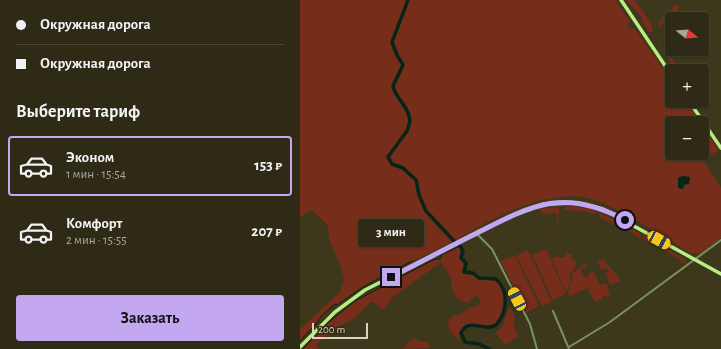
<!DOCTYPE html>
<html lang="ru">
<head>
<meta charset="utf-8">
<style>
	body { margin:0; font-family:"Alegreya Sans",sans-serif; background:#36321e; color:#f1f3f6; height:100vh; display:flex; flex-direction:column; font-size:15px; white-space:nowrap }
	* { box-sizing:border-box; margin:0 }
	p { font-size:13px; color:#a7a7a0 }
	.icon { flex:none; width:22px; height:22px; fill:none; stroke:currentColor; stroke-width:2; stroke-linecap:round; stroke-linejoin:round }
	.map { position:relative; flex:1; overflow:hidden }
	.sheet { display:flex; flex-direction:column; background:#2e2a15; width:300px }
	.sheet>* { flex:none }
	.guide { display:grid; align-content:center; height:88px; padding:0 16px; background:#2e2a15 }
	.needle { width:26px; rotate:107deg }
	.fabs { position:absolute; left:365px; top:12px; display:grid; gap:8px }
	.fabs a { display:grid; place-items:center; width:44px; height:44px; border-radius:4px; background:#2e2a15; box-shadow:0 1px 3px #0004,0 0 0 1px #494634; font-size:20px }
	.scale { position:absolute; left:12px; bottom:10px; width:56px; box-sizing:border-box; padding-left:4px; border:2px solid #d7d4c4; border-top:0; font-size:11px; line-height:14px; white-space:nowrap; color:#d7d4c4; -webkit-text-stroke:3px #332d12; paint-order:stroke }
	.end { position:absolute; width:18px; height:18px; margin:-9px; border:5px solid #c4a7f1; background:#111; box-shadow:0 0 0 2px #111 }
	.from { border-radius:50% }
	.bubble { position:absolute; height:28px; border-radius:4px; background:#2e2a15; box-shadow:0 1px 3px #0004,0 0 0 1px #494634; font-size:13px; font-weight:700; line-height:28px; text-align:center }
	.car { position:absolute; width:12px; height:24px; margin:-12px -6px; border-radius:5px; box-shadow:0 0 3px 1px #0007; background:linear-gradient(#f5c518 24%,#345 0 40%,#f5c518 0 76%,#345 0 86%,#f5c518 0) }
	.guide b { display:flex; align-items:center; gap:14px; height:38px; font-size:15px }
	.guide b+b { border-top:1px solid #494634 }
	.guide i { width:10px; height:10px; background:#f1f3f6 }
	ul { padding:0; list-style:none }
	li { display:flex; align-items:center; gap:12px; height:60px; margin:0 8px 6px; padding:0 8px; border:2px solid transparent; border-radius:4px }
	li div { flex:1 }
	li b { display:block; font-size:15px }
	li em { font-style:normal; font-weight:700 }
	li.selected { border-color:#c4a7f1 }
	li>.icon { width:36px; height:36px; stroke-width:1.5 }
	h2 { padding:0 16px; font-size:18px; line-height:48px }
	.cta { display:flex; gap:8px; margin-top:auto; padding:8px 16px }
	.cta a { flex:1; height:46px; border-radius:4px; background:#c4a7f1; color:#111; font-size:16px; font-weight:700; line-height:46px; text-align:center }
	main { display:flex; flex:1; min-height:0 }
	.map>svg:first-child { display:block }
</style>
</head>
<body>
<main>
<section class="sheet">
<div class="guide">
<b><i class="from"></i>Окружная дорога</b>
<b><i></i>Окружная дорога</b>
</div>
<h2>Выберите тариф</h2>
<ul>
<li class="selected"><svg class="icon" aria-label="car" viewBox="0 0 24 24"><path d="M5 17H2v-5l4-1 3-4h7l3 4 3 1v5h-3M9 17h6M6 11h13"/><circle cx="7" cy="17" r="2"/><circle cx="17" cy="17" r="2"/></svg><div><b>Эконом</b><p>1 мин · 15:54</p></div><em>153 ₽</em></li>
<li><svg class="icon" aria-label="car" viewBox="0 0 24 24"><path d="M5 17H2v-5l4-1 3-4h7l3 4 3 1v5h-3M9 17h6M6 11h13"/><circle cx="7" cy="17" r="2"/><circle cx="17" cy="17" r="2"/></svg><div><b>Комфорт</b><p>2 мин · 15:55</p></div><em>207 ₽</em></li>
</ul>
<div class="cta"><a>Заказать</a></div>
</section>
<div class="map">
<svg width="421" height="349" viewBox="0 0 421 349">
	<rect width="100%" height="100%" fill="#3d381c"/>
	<!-- green -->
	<path fill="#762d19" d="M 0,0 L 315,0 L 330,22 L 327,25 L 331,30 L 334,28 L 372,81 L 372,101 L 386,101 L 401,123 L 372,123 L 372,153 L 402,153 L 402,125 L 419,150 L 403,160 L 421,188 L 421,238 L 401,253 L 391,253 C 359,236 318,204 283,197 C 269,195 249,198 235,202 C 202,212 171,232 140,248 C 104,266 68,279 37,305 L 34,304 L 0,341 L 0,329 L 39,293 L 44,279 L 41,266 L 30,242 L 27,224 L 11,210 L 0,217 Z
		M 326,0 L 334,0 L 337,3 L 351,23 L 353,30 L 352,32 L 349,32 L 342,21 L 342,18 Z
		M 376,4 L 378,4 L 376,6 L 379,6 C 376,15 367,21 360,26 L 358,25 L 364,15 L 367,15 Z
		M 357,39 L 381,71 L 376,71 Z
		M 269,206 L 290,208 L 297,212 L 291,214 L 286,211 L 264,210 L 265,207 Z
		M 253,207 L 259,208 L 259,210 L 258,235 L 257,213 L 245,214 L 240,211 L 240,209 Z
		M 299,212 L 341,234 L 340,238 C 334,235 329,230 323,228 C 315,225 307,221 299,217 Z
		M 344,235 L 383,258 L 386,260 L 386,264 L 359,246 L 351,244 L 342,238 Z
		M 160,246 L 160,259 L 164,265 L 162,271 L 165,274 L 174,275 L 178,279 L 195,279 C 199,284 204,291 205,296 C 207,308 200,326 188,328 C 179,325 167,319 161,330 C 159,334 160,336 159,340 C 149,332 143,324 154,315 L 160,315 L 167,309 L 180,304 L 180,300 L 176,295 L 167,303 C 150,297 154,289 149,275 C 148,271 143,266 141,262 L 93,297 L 84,309 L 81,309 L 74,302 L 71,302 C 65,306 61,314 55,318 C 40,325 28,333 16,345 L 19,349 L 3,349 L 30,321 L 55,301 L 133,260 L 138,259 L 141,261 L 141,255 Z
		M 246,249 L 266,294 L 253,300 L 232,255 Z
		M 228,250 L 252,302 L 242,306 L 216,256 Z
		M 267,253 L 272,255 L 271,259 L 276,261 L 275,268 L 270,274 L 270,283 L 266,292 L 252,259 L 258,256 L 261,258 L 265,257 Z
		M 215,256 L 239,306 L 227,312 L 201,262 L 202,260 Z
		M 303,259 L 321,280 L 310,285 L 306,273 L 309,271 L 307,268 L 301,270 L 298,262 Z
		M 285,263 L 288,265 L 280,270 L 286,278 L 292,271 L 295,274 L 299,285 L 306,283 L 310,295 L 306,297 L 304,296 L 302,297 L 302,299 L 295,302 L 288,288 L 269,296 L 268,294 L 273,273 Z
		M 212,308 L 215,320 L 213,321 L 218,337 L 205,345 L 195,332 L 198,331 L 205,322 L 204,320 L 209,309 Z
		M 114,338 L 119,341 L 127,342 L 130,348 L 102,349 Z"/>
	<!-- water -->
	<path fill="#062417" d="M 382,176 L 390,177 L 389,184 L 384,185 L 383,189 L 378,188 L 378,178 Z"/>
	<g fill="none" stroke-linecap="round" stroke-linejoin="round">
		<!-- stream -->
		<path stroke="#062417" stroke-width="1" d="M 0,341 L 16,324 L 22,315 L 35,304 L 37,305 L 63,287 L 112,261
			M 3,349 L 30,321 L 55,301 L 133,260 L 141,258 L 141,255 L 160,246"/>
		<!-- river -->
		<path stroke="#062417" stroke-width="3.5" d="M 108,0 L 92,42 L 97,55 L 103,65 L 93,86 C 95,98 109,106 110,121 L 107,131 L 88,157 L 92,164 L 103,168 L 116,180 L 119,195 L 126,211 L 154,241
			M 160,246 L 163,251 L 161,258 L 166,263 L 164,272 L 173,273 L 179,278 L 196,279 C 209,291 208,312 196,325 C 184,333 169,316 161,333 L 165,342 L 179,344 L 189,349"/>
		<!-- street -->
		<path stroke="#799260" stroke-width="2" d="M 176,233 L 192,249 L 230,324 L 237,349
			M 253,311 L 269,349
			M 269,347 L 310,322 L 421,240"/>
		<!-- primary -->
		<path stroke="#baec82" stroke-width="3.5" d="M 321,0 L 372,76
			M 389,101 L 421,148
			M 0,347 L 35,312 L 65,290 L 209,217 L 244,204 L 278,203 L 303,209 L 421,274"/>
	</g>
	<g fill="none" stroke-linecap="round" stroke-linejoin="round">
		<!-- route -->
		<path stroke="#c4a7f1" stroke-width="5" d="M 91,277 C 119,263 147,248 175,234 C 232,205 264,187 325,220"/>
	</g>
</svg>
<div class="fabs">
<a><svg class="needle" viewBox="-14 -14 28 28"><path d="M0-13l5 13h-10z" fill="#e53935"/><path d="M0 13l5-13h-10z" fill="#a7a7a0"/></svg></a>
<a>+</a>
<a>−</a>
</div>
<div class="scale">200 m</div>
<i class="end from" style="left:325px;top:220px"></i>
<i class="end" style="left:91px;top:277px"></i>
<div class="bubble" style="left:58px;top:219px;width:66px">3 мин</div>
<i class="car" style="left:359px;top:240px;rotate:119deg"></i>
<i class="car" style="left:217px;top:299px;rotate:333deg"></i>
</div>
</main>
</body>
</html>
